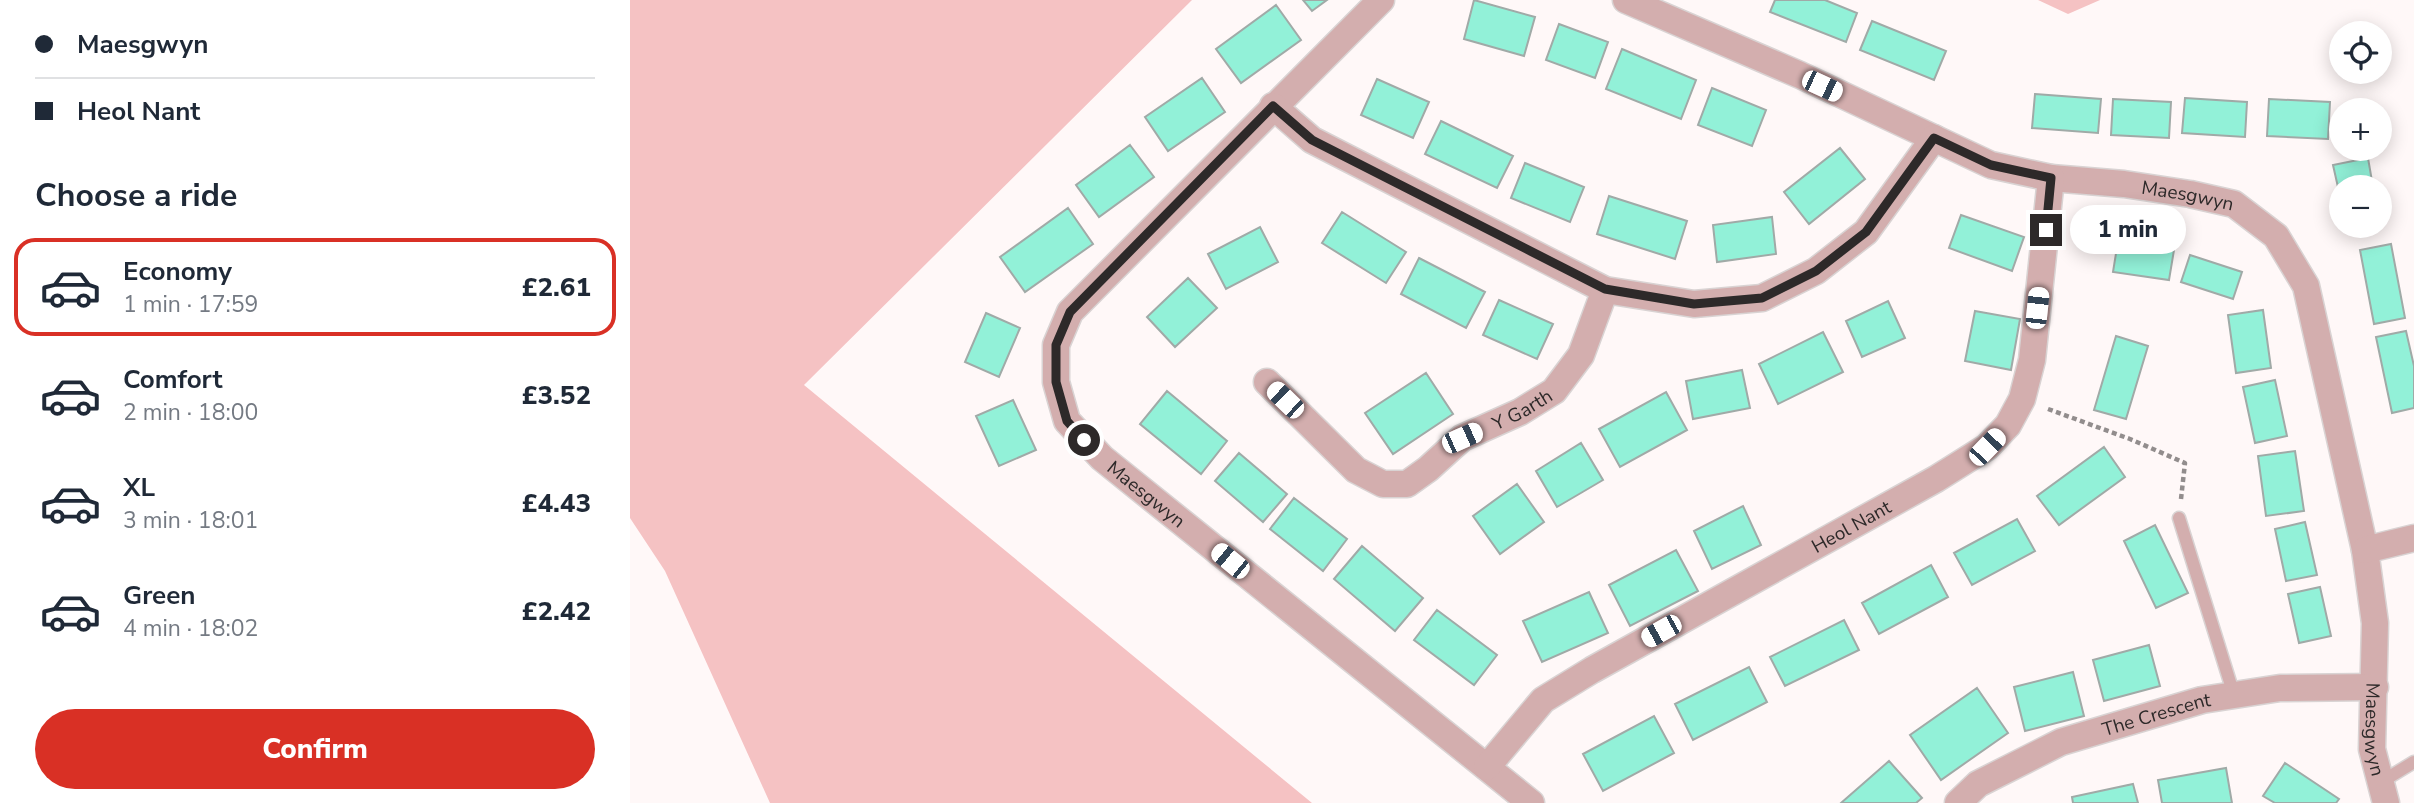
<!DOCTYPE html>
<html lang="en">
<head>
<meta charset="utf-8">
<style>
	body { margin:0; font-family:"Nunito Sans",sans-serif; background:#f6f6f7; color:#1f2937; height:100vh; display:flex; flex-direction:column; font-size:26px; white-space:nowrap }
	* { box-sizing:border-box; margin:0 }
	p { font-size:23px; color:#747a83 }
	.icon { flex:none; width:38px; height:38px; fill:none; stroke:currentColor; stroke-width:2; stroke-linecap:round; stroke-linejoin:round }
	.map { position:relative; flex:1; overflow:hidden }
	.sheet { display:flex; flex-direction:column; background:#fff; width:630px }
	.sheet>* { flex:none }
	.guide { display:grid; align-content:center; height:154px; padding:0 35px; background:#fff }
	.controls { position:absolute; left:1699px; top:21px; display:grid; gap:14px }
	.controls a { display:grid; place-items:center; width:63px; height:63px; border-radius:50%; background:#fff; box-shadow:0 4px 18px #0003; font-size:35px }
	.end { position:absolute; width:32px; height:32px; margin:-16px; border:9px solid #2d2929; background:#fff; box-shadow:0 0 0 4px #fff }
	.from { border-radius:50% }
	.bubble { position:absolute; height:49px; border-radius:24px; background:#fff; box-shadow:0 4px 18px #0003; font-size:23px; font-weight:800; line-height:49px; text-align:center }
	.car { position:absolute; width:21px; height:42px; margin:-21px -10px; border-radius:9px; box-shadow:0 0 5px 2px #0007; background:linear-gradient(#fff 24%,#345 0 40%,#fff 0 76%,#345 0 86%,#fff 0) }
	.guide b { display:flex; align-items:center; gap:24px; height:66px; font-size:26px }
	.guide b+b { border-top:2px solid #e0e1e3 }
	.guide i { width:18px; height:18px; background:#1f2937 }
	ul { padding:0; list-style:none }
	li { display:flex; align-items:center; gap:21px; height:98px; margin:0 14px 10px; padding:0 21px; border:4px solid transparent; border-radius:21px }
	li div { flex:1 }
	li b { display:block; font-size:26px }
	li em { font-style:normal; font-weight:800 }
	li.selected { border-color:#d93025 }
	li>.icon { width:63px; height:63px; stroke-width:1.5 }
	h2 { padding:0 35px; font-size:32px; line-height:84px }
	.cta { display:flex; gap:14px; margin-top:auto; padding:14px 35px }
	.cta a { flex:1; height:80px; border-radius:42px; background:#d93025; color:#fff; font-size:28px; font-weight:800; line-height:80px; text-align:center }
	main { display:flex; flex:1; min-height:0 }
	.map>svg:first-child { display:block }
</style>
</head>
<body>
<main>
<section class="sheet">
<div class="guide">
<b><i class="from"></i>Maesgwyn</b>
<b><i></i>Heol Nant</b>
</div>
<h2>Choose a ride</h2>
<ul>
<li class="selected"><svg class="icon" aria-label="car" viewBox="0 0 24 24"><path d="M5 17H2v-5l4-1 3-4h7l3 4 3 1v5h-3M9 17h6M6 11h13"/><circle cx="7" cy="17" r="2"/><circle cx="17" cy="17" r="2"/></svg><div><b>Economy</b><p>1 min · 17:59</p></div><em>£2.61</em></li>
<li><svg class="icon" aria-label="car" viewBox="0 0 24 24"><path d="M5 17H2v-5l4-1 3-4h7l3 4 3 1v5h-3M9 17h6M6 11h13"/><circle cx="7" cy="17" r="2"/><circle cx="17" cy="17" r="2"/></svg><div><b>Comfort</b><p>2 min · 18:00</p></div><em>£3.52</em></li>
<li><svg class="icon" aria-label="car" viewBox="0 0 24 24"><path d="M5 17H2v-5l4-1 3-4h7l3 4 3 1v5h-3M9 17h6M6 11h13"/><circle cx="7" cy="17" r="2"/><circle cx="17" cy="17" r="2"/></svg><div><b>XL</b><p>3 min · 18:01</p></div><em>£4.43</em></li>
<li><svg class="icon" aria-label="car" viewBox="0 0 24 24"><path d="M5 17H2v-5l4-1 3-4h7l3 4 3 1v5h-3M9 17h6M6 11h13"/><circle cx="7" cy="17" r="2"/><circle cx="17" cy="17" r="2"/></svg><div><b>Green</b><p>4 min · 18:02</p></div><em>£2.42</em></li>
</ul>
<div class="cta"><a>Confirm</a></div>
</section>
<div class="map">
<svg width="1784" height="803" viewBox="0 0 1784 803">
	<rect width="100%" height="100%" fill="#fff8f8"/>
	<!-- green -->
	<path fill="#f5c2c3" d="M 0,0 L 562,0 L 174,385 L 682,803 L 140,803 L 35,571 L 0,518 Z
		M 1408,0 L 1470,0 L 1438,14 Z"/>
	<!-- building -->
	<path fill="#92f1d8" stroke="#a0aaa7" stroke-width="2" d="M 673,0 L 697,0 L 682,11 Z
		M 844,0 L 905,17 L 894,56 L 834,39 Z
		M 1145,0 L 1195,0 L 1227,13 L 1216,42 L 1140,12 Z
		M 646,5 L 671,40 L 611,83 L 586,49 Z
		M 1242,21 L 1316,51 L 1304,80 L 1230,50 Z
		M 929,24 L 978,42 L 965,78 L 916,60 Z
		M 992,49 L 1066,80 L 1051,119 L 976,89 Z
		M 572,78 L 595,112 L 538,151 L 515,117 Z
		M 747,79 L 799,102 L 783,138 L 731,115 Z
		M 1082,88 L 1136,110 L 1122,146 L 1068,125 Z
		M 1405,94 L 1471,99 L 1468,133 L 1402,128 Z
		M 1555,98 L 1617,102 L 1615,137 L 1552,133 Z
		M 1483,99 L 1541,102 L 1539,138 L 1481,135 Z
		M 1639,99 L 1700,102 L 1698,139 L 1637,136 Z
		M 811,121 L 883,156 L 867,188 L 795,154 Z
		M 500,145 L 524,177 L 469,217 L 446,185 Z
		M 1210,148 L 1235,179 L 1179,224 L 1154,192 Z
		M 1738,158 L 1743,187 L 1712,187 L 1712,205 L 1703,165 Z
		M 895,163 L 954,187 L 940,222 L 881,198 Z
		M 979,196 L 1057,221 L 1045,259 L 967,234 Z
		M 438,208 L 463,244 L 395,292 L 370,257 Z
		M 712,212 L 776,252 L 756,283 L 692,243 Z
		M 1331,215 L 1394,237 L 1382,271 L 1319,248 Z
		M 1142,217 L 1146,254 L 1087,262 L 1083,225 Z
		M 630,227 L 648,262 L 596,289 L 578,254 Z
		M 1488,241 L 1544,250 L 1539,280 L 1483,272 Z
		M 1761,244 L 1775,318 L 1744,324 L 1730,250 Z
		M 1560,255 L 1612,272 L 1603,299 L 1551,282 Z
		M 789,258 L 855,292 L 836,328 L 771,294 Z
		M 558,278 L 587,308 L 545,347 L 517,317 Z
		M 869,300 L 923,324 L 907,359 L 853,335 Z
		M 1258,301 L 1275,338 L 1232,357 L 1216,321 Z
		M 1633,310 L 1641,368 L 1606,373 L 1598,315 Z
		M 1345,311 L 1390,319 L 1381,370 L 1335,361 Z
		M 356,313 L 390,328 L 369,377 L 335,362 Z
		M 1776,331 L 1784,366 L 1784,408 L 1762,413 L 1746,337 Z
		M 1193,332 L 1213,372 L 1148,404 L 1129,364 Z
		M 1486,336 L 1518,346 L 1496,419 L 1464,410 Z
		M 1112,370 L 1120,408 L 1063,419 L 1056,381 Z
		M 796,373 L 823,414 L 763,454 L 735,413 Z
		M 1645,380 L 1657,436 L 1625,443 L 1613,387 Z
		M 537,391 L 597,441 L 571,474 L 510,424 Z
		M 1036,392 L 1057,430 L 990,467 L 969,429 Z
		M 383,400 L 406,450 L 369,466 L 346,416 Z
		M 951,443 L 973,480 L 927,507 L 906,471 Z
		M 1474,447 L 1495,477 L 1429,525 L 1407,496 Z
		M 1665,451 L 1674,511 L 1636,516 L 1628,456 Z
		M 609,453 L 657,494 L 633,522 L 585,481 Z
		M 887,484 L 914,522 L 870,554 L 843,516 Z
		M 664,498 L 717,539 L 693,571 L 640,529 Z
		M 1113,506 L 1131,545 L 1082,569 L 1064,531 Z
		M 1387,519 L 1405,551 L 1342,585 L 1324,553 Z
		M 1675,522 L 1687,575 L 1656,581 L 1645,529 Z
		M 1525,525 L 1558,593 L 1526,608 L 1494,541 Z
		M 732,546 L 793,598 L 765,631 L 704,579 Z
		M 1046,550 L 1068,591 L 1000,626 L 979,585 Z
		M 1301,565 L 1318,597 L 1249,634 L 1232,603 Z
		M 1690,587 L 1701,636 L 1669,643 L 1658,594 Z
		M 959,592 L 978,633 L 912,662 L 893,621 Z
		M 807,610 L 867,655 L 844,685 L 784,640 Z
		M 1214,620 L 1229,650 L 1155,686 L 1140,657 Z
		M 1519,645 L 1530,686 L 1474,701 L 1463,660 Z
		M 1119,667 L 1137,702 L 1063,740 L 1045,704 Z
		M 1443,672 L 1454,716 L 1395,731 L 1384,687 Z
		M 1347,688 L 1378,733 L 1311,780 L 1280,735 Z
		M 1024,716 L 1044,753 L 973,791 L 953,754 Z
		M 1259,761 L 1292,798 L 1286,803 L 1211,803 Z
		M 1655,763 L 1709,799 L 1706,803 L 1645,803 L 1633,796 Z
		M 1596,768 L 1602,803 L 1532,803 L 1528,780 Z
		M 1503,784 L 1508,803 L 1443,803 L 1442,797 Z"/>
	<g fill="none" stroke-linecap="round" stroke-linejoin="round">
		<!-- service casing -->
		<g stroke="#d9d3d3" stroke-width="15">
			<path id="service" d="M 1549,518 L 1604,695
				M 1751,782 L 1784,762"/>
		</g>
		<!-- minor casing -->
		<g stroke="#d9d3d3" stroke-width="29">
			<g id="minor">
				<path id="s1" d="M 751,0 L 440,312 L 426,345 L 426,382 L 437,421 L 472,458 L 901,803"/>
				<path id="s2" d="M 996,0 L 1170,75 L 1361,165 L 1421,178 L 1494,184 L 1560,194 L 1604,204 L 1646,236 L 1676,286 L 1735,550 L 1745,623 L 1742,749 L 1756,803"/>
				<path d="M 643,106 L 682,140 L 975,290 L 1064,304 L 1132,298 L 1186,271 L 1236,232 L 1304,138"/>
				<path id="s3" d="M 637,382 L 726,470 L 753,484 L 777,484 L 798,469 L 832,438 L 890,412 L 924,391 L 951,355 L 975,290"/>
				<path d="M 1735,550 L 1784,538"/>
				<path id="s4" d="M 857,767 L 913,700 L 962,670 L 1306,479 L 1357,447 L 1378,425 L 1392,399 L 1402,360 L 1421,178"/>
				<path id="s5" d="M 1328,803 L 1348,784 L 1431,742 L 1572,700 L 1650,688 L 1745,687"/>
			</g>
		</g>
		<!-- path -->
		<path stroke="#928d8d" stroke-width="4.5" stroke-dasharray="5 3.5" stroke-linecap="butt" d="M 1418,409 L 1500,439 L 1555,463 L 1551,499"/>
		<!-- service -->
		<use href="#service" stroke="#d3aeae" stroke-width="12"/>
		<!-- minor -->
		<use href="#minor" stroke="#d3aeae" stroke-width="26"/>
	</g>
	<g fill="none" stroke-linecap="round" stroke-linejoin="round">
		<!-- route -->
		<path stroke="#2d2929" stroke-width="9" d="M 454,440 L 437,421 L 426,382 L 426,345 L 440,312 L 643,106 L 682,140 L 975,289 L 1064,304 L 1132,298 L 1186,271 L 1236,232 L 1304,138 L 1361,165 L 1421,178 L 1416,230"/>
	</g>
	<g text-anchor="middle" stroke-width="7" stroke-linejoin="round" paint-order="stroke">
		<!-- street labels -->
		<g font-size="19" fill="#2d2929" stroke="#fff">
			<text dy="7" stroke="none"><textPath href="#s2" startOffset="600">Maesgwyn</textPath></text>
			<text dy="7" stroke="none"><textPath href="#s3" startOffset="318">Y Garth</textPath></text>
			<text dy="7" stroke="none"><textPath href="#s1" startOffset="662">Maesgwyn</textPath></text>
			<text dy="7" stroke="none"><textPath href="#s4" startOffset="441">Heol Nant</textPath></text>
			<text dy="7" stroke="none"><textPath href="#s5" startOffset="220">The Crescent</textPath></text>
			<text dy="7" stroke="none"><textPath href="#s2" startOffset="1209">Maesgwyn</textPath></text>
		</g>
	</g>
</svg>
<div class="controls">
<a><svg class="icon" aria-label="locate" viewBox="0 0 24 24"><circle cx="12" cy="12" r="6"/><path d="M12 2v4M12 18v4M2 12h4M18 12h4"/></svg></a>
<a>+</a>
<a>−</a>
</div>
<i class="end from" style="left:454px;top:440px"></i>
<i class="end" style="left:1416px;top:230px"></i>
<div class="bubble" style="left:1440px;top:205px;width:116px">1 min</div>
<i class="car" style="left:1192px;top:86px;rotate:115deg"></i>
<i class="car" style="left:1407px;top:308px;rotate:6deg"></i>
<i class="car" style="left:655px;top:400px;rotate:314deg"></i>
<i class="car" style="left:832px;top:438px;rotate:66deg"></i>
<i class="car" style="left:1357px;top:447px;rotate:44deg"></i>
<i class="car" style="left:600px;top:561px;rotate:309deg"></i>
<i class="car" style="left:1031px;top:631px;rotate:241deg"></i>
</div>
</main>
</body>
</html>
